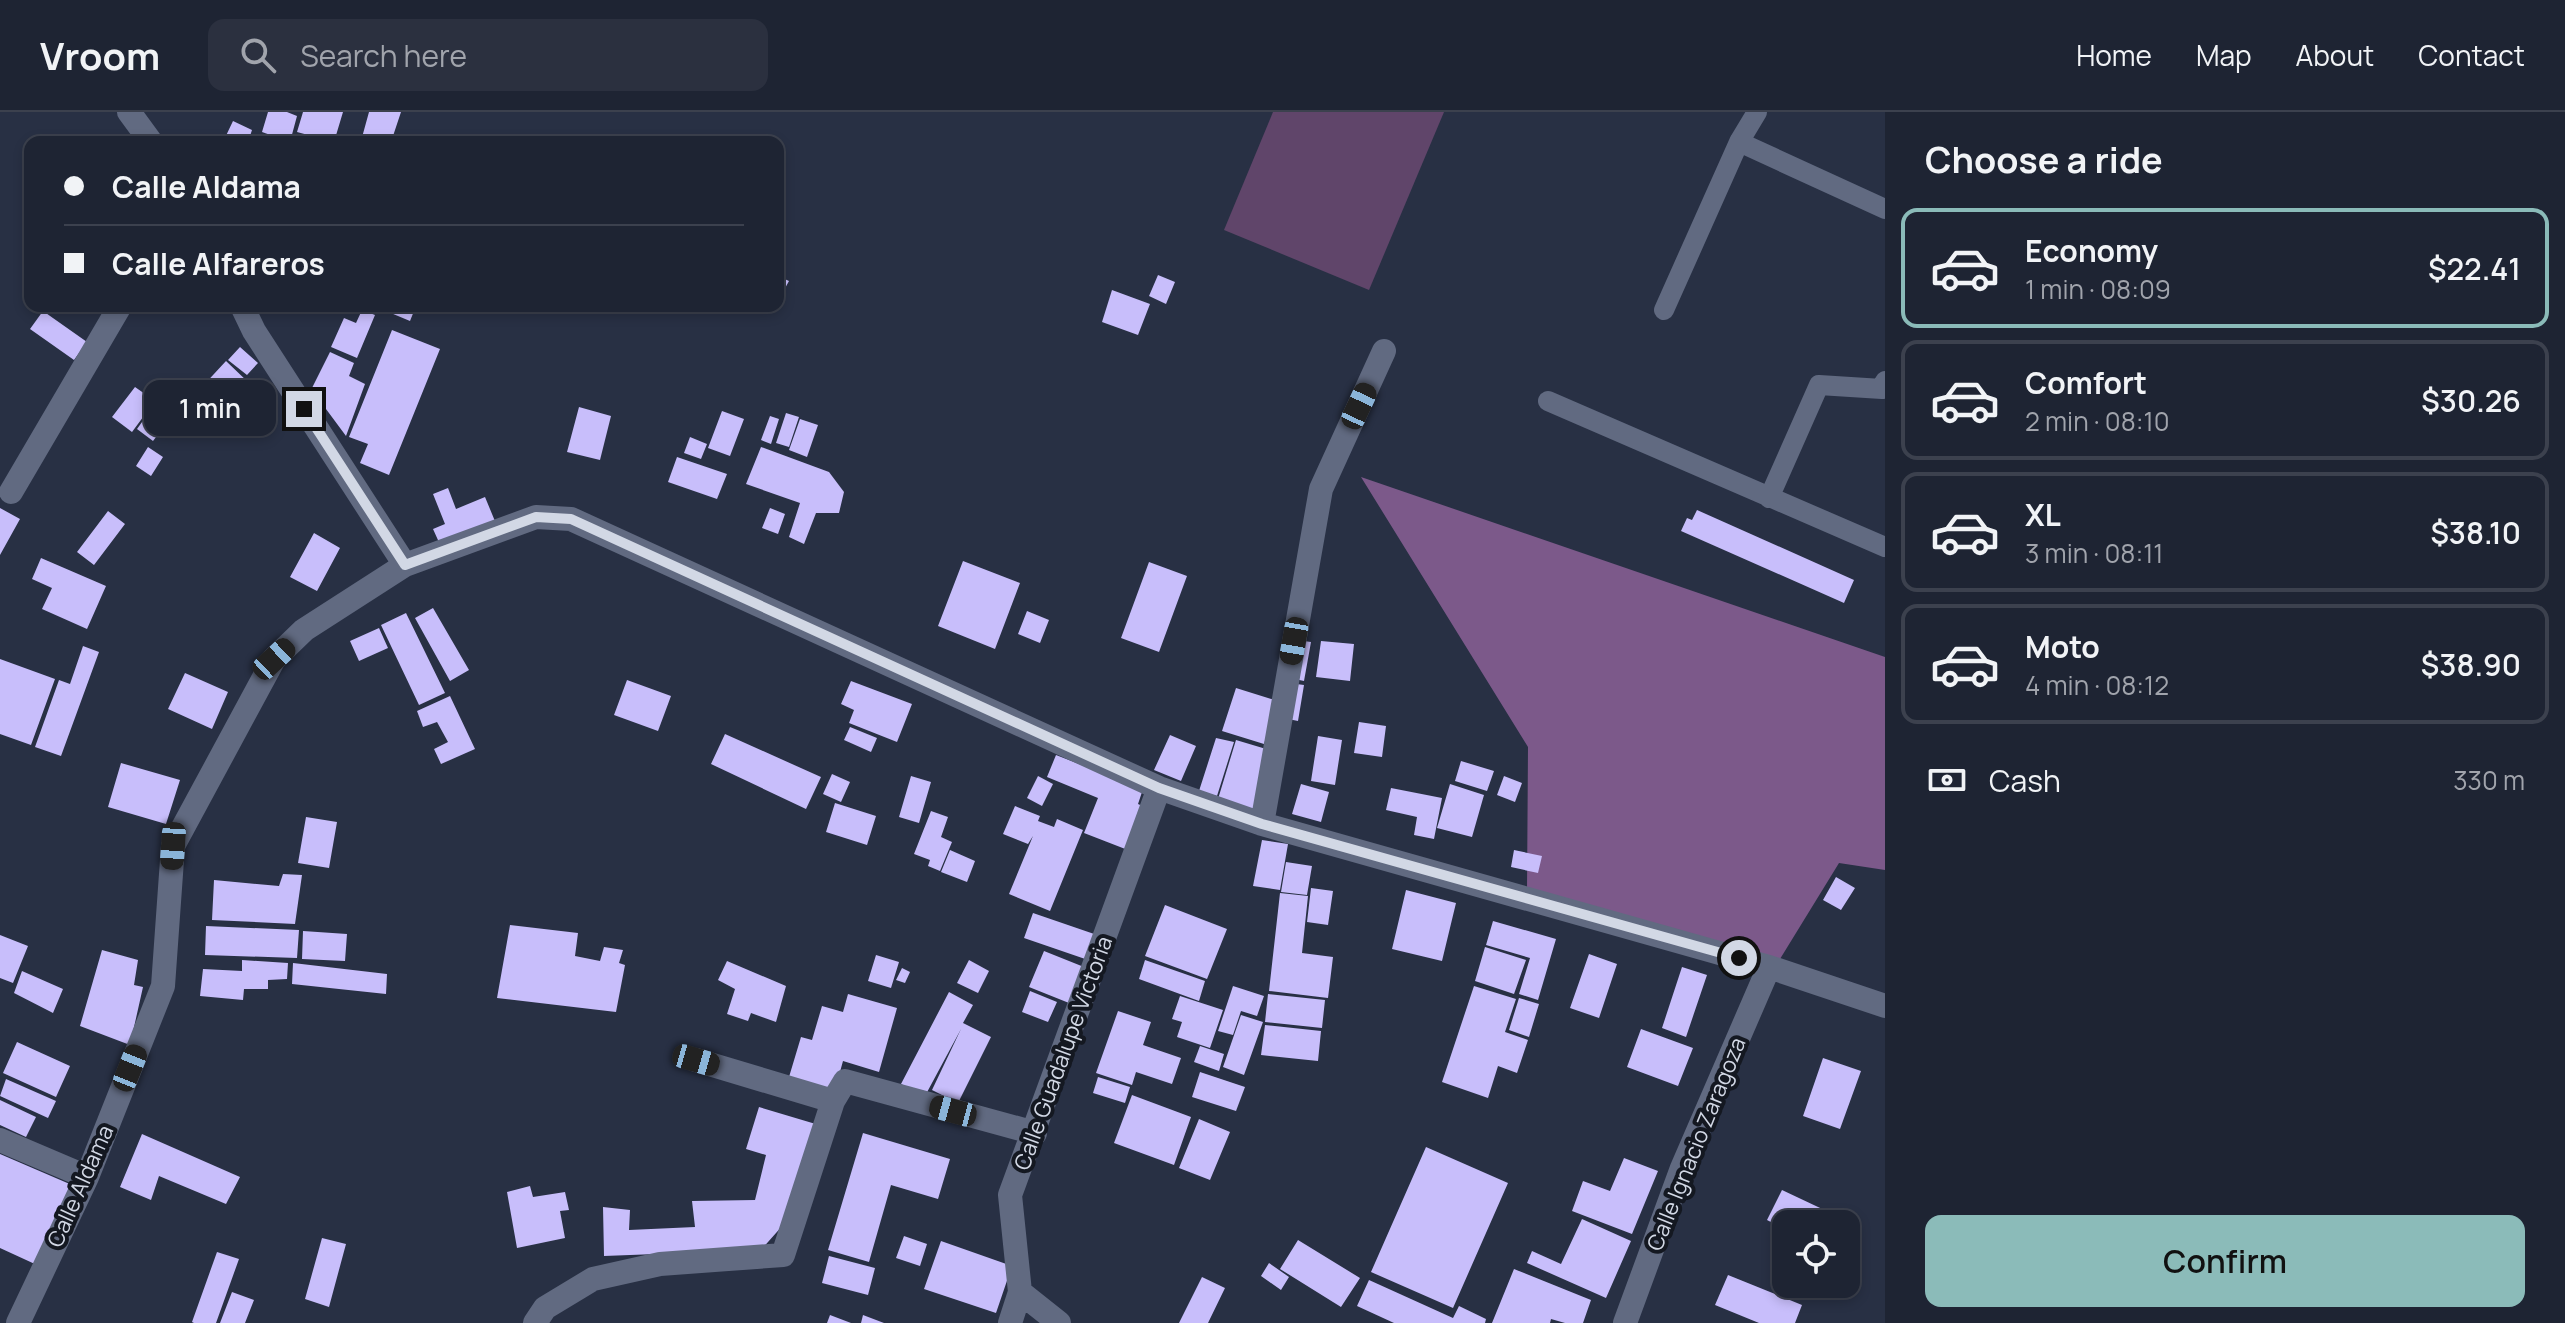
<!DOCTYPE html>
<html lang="en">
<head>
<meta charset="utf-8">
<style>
	body { margin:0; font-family:Manrope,sans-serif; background:#2b303f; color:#f1f3f6; height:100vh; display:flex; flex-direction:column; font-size:30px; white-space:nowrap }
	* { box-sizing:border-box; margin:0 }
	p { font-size:26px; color:#a1a4ac }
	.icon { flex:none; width:44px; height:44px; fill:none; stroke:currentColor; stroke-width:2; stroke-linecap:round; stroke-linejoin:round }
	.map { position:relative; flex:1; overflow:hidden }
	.sheet { display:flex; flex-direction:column; background:#1e2433; width:680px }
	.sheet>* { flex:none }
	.guide { position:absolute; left:24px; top:24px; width:760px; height:176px; border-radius:16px; box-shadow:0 4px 12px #0003,0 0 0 2px #3c414e; display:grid; align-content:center; height:176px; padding:0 40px; background:#1e2433 }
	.buttons { position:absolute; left:1772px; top:1098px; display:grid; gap:16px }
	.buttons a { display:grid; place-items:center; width:88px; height:88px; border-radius:16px; background:#1e2433; box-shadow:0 4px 12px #0003,0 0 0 2px #3c414e; font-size:40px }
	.end { position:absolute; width:36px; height:36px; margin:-18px; border:10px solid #d2d8e5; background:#111; box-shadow:0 0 0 4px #111 }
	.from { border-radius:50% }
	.bubble { position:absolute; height:56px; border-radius:16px; background:#1e2433; box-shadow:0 4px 12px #0003,0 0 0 2px #3c414e; font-size:26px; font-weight:600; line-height:56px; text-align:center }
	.car { position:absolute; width:24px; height:48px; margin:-24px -12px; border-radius:10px; box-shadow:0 0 6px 2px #0007; background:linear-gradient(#222 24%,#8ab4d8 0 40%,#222 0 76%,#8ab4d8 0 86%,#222 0) }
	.guide b { display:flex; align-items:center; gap:28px; height:76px; font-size:30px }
	.guide b+b { border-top:2px solid #3c414e }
	.guide i { width:20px; height:20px; background:#f1f3f6 }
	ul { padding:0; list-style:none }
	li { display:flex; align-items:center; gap:24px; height:120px; margin:0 16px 12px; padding:0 24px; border:4px solid #3c414e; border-radius:16px }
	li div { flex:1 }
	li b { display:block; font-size:30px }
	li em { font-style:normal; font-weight:600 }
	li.active { border-color:#8bbbb9 }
	li>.icon { width:72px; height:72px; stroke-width:1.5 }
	h2 { padding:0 40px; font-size:36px; line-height:96px }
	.pay { display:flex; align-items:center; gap:20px; height:88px; padding:0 40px; font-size:30px }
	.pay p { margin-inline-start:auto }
	.primary-button { display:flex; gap:16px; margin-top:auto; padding:16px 40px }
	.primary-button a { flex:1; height:92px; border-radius:16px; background:#8bbbb9; color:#111; font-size:32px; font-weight:600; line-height:92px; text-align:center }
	header { display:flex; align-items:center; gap:48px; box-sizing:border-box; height:112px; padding:0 40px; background:#1e2433; border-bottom:2px solid #3c414e }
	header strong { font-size:38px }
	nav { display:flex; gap:44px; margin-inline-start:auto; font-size:28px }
	.search { width:560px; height:72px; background:#2b303f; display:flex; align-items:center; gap:20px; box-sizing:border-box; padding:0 28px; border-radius:16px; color:#a1a4ac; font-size:30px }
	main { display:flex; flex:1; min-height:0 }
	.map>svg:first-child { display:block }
</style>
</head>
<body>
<header>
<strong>Vroom</strong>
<div class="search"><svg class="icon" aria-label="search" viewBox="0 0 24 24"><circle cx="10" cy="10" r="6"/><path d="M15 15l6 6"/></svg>Search here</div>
<nav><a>Home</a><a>Map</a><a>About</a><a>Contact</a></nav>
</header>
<main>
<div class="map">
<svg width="1885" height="1211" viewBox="0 0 1885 1211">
	<rect width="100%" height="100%" fill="#283044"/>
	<!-- green -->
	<path fill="#60456a" d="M 1273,0 L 1444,0 L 1369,178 L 1224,118 Z"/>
	<!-- forest -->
	<path fill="#7c598a" d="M 1361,365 L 1885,545 L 1885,758 L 1839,751 L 1780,847 L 1527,779 L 1528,635 Z"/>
	<!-- building -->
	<path fill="#c8befb" d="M 268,0 L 287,0 L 297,4 L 290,30 L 262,20 Z
		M 303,0 L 343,0 L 334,30 L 297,20 Z
		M 369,0 L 401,0 L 391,30 L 361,29 Z
		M 233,9 L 252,18 L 248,30 L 223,30 Z
		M 1158,163 L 1175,170 L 1166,192 L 1149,184 Z
		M 778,164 L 789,169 L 778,189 Z
		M 1112,178 L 1150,192 L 1138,223 L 1102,210 Z
		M 374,194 L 416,194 L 410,209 Z
		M 362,198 L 375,203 L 357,246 L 331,235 L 344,206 L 356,211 Z
		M 43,199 L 87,230 L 74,248 L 30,217 Z
		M 392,218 L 440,237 L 389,363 L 360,351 L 368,332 L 349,325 Z
		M 240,235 L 258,251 L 247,263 L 228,248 Z
		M 330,240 L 354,251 L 349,264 L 365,272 L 346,324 L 326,297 L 311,285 L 312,276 Z
		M 226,249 L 249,271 L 198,324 L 176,303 Z
		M 135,275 L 155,289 L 132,320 L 112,305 Z
		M 579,295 L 611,304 L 600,348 L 567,340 Z
		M 152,296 L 169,308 L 153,329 L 137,317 Z
		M 722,299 L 744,307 L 730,344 L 708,336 Z
		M 786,301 L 799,305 L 789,335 L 776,331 Z
		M 770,304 L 779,307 L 771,332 L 761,328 Z
		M 800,307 L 818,313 L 807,345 L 789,338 Z
		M 690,325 L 707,332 L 701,347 L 684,341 Z
		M 148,335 L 163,345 L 151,364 L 136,354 Z
		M 761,335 L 829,360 L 844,380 L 839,401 L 816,401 L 804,432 L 789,425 L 800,391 L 746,372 Z
		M 677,345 L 727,362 L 717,387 L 668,370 Z
		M 448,376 L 456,397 L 485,385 L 497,414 L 442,437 L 433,417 L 445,412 L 433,382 Z
		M 0,396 L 20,407 L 0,443 Z
		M 770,396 L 785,402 L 778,422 L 762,416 Z
		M 1697,398 L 1854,468 L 1844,491 L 1681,419 L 1687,406 L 1692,408 Z
		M 108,399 L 125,412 L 94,453 L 77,440 Z
		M 314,421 L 340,436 L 317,479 L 290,465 Z
		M 41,446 L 106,474 L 87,517 L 42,497 L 52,476 L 32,467 Z
		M 963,449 L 1020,471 L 995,537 L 938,514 Z
		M 1149,450 L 1187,464 L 1159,540 L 1121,526 Z
		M 433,496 L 469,558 L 450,569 L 415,506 Z
		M 1027,499 L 1049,508 L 1040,531 L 1018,522 Z
		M 406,501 L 445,581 L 419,593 L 381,513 Z
		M 379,516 L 388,536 L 359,549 L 350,529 Z
		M 1297,528 L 1311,530 L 1304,569 L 1290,566 Z
		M 1321,529 L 1354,532 L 1350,569 L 1316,565 Z
		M 83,534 L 99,540 L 61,644 L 35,635 L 59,568 L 70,572 Z
		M 0,547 L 55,567 L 31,633 L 0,622 Z
		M 185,561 L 228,580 L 212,617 L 168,597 Z
		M 627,568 L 671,584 L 658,619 L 614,603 Z
		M 851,569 L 912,592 L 897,630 L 849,611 L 854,598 L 841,592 Z
		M 1289,571 L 1304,573 L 1298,609 L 1283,606 Z
		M 1236,576 L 1278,589 L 1264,632 L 1222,619 Z
		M 450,584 L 475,637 L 441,652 L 434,637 L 448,630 L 437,610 L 423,615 L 417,599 Z
		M 1359,610 L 1386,614 L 1382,645 L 1354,641 Z
		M 850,615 L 877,626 L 871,640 L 844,628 Z
		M 725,622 L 821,665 L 806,697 L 711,652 Z
		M 1170,623 L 1196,634 L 1181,669 L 1154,658 Z
		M 1318,624 L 1342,628 L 1335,673 L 1311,669 Z
		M 1216,626 L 1234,630 L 1217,684 L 1199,679 Z
		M 1236,628 L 1273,639 L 1263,701 L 1218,687 Z
		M 1056,643 L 1143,677 L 1138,692 L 1149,697 L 1133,740 L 1084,721 L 1098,686 L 1047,665 Z
		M 1461,649 L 1494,659 L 1487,679 L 1455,669 Z
		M 121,651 L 180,668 L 166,712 L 108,695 Z
		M 832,662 L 850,670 L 841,690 L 823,682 Z
		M 911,664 L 931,670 L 919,711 L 899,705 Z
		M 1038,664 L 1053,672 L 1042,694 L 1027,686 Z
		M 1504,664 L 1522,671 L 1515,690 L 1497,683 Z
		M 1301,672 L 1329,680 L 1321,710 L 1292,702 Z
		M 1450,672 L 1484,683 L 1472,725 L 1437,716 Z
		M 1391,676 L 1442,686 L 1434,727 L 1414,723 L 1417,705 L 1386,698 Z
		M 835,691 L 876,704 L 867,733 L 826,720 Z
		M 1015,694 L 1040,704 L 1038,709 L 1054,715 L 1057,707 L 1083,718 L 1050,799 L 1009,782 L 1033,724 L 1028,732 L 1003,722 Z
		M 931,699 L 948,705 L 941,725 L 952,730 L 940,759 L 928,754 L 930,748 L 914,742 Z
		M 306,705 L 337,710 L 329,756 L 298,751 Z
		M 1262,728 L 1288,732 L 1280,778 L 1253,774 Z
		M 950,738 L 975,749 L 967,770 L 941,760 Z
		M 1514,738 L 1542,744 L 1538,761 L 1511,755 Z
		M 1286,750 L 1312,754 L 1307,783 L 1281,780 Z
		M 283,762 L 302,763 L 295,812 L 212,808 L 214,768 L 279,774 Z
		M 1836,765 L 1855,776 L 1841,798 L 1823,788 Z
		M 1311,776 L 1333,779 L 1328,813 L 1307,810 Z
		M 1406,778 L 1456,791 L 1442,849 L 1392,837 Z
		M 1280,781 L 1308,784 L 1302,841 L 1333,845 L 1328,886 L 1269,879 Z
		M 1165,793 L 1227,817 L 1207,867 L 1145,844 Z
		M 1033,801 L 1100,824 L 1091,849 L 1024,826 Z
		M 1493,809 L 1556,827 L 1538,888 L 1519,882 L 1530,846 L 1486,833 Z
		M 510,813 L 578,821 L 575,844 L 600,849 L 604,835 L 623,838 L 619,851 L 625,853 L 616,900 L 497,886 Z
		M 206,814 L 299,818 L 297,846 L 205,843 Z
		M 303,819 L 347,822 L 345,849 L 302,847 Z
		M 0,823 L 28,834 L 13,871 L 0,866 Z
		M 1485,835 L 1526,848 L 1514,882 L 1475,869 Z
		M 102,838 L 138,848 L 134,873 L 143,875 L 130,933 L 80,914 Z
		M 1044,839 L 1089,857 L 1074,893 L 1029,875 Z
		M 1589,842 L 1617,852 L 1599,906 L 1570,896 Z
		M 876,843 L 899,850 L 891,876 L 868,869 Z
		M 242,848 L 288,851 L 287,867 L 268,868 L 268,877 L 244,877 L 243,888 L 200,884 L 203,857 L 242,859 Z
		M 969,848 L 989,859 L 978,881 L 957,871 Z
		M 1145,848 L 1205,869 L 1199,889 L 1139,867 Z
		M 727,849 L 786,874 L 776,910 L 751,901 L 748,909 L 727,902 L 735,877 L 718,868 Z
		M 293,851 L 387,862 L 386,882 L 292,872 Z
		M 1682,855 L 1707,863 L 1686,925 L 1662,916 Z
		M 902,856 L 910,860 L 905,871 L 896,868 Z
		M 22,859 L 63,877 L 53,901 L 14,881 Z
		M 1233,874 L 1264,884 L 1257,904 L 1241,899 L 1233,923 L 1218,919 Z
		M 1474,874 L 1516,887 L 1505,920 L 1528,928 L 1517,961 L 1498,954 L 1488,986 L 1442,970 Z
		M 1030,879 L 1057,890 L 1048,910 L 1022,900 Z
		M 949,880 L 973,893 L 963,911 L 991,925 L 958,991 L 932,978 L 961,917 L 925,984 L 901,972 Z
		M 848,882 L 897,896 L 879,960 L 843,949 L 835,978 L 789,965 L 801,925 L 812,928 L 822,894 L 843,900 Z
		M 1268,882 L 1325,888 L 1322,916 L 1265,910 Z
		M 1180,884 L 1223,898 L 1210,936 L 1177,925 L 1182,910 L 1172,907 Z
		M 1519,886 L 1539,892 L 1529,925 L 1509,918 Z
		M 1118,899 L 1151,910 L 1143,933 L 1181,946 L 1172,972 L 1136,960 L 1132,973 L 1096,961 Z
		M 1241,903 L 1263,910 L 1244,963 L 1223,955 Z
		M 1265,913 L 1321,919 L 1318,949 L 1261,943 Z
		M 1641,917 L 1693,936 L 1678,974 L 1627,955 Z
		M 17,930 L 70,954 L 56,985 L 3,961 Z
		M 1200,934 L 1224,942 L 1219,959 L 1194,950 Z
		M 1823,946 L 1861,959 L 1840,1017 L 1803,1004 Z
		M 1200,960 L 1245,975 L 1236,999 L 1192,985 Z
		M 1098,965 L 1130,975 L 1125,991 L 1093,981 Z
		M 6,967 L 56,989 L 48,1006 L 0,984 Z
		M 1132,983 L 1191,1005 L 1174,1053 L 1114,1031 Z
		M 0,988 L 36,1005 L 26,1025 L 0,1013 Z
		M 759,995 L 819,1013 L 792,1103 L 761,1138 L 604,1144 L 603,1095 L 630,1098 L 629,1118 L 695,1115 L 692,1089 L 755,1088 L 766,1043 L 746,1037 Z
		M 1199,1007 L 1230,1020 L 1210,1068 L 1179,1056 Z
		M 863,1021 L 950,1047 L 938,1087 L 891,1073 L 869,1150 L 828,1138 Z
		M 142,1022 L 240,1065 L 226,1092 L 159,1064 L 151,1088 L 120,1075 Z
		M 1426,1035 L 1508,1071 L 1453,1196 L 1371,1160 Z
		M 0,1042 L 72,1073 L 37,1153 L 0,1136 Z
		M 1624,1046 L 1658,1059 L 1632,1122 L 1572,1099 L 1583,1069 L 1610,1079 Z
		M 530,1074 L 533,1085 L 565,1080 L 569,1098 L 560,1099 L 565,1126 L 517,1136 L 507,1080 Z
		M 1782,1078 L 1835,1103 L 1830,1112 L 1786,1112 L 1786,1118 L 1767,1108 Z
		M 1582,1107 L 1631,1129 L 1606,1186 L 1527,1151 L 1532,1139 L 1561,1152 Z
		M 904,1124 L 927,1132 L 920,1154 L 896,1146 Z
		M 322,1126 L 346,1132 L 329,1195 L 305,1187 Z
		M 1298,1128 L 1360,1166 L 1341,1195 L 1280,1157 Z
		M 941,1129 L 1012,1154 L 996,1201 L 924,1177 Z
		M 217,1140 L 239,1147 L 216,1211 L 194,1211 L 192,1210 Z
		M 829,1144 L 875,1156 L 868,1183 L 822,1171 Z
		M 1269,1151 L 1289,1165 L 1281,1178 L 1261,1164 Z
		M 1514,1157 L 1591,1188 L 1583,1211 L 1565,1211 L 1551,1207 L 1550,1211 L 1492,1211 Z
		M 1728,1163 L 1802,1193 L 1795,1211 L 1759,1211 L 1715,1193 Z
		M 1202,1165 L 1225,1176 L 1208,1211 L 1179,1211 Z
		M 1369,1168 L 1453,1206 L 1459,1194 L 1486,1207 L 1485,1211 L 1394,1211 L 1357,1194 Z
		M 232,1180 L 254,1188 L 245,1211 L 220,1211 Z
		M 830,1203 L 851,1211 L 827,1211 Z
		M 863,1203 L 884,1211 L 861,1211 Z"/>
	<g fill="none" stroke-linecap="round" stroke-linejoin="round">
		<!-- lane -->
		<path stroke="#616a81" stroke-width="20" d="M 1739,30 L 1885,97
			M 1664,198 L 1739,30 L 1757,0
			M 1548,289 L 1885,435
			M 1769,386 L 1819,273 L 1882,277 L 1885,269"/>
		<!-- street -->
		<path stroke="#616a81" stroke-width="24" d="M 129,0 L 151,30
			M 242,194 L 254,219 L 405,453
			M 11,380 L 120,194
			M 1262,712 L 1321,377 L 1384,239
			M 696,948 L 833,989
			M 0,1028 L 87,1065
			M 1020,1180 L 1059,1211
			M 18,1211 L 87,1065 L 163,874 L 173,734 L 274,547 L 304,518 L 405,453 L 536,405 L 571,407 L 1159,676 L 1262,712 L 1769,855 L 1885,894
			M 535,1211 L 545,1196 L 593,1167 L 660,1152 L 783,1143 L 833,989 L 845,969 L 1035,1021
			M 1010,1211 L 1020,1180 L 1010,1083 L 1159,676
			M 1625,1211 L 1682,1056 L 1769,855"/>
	</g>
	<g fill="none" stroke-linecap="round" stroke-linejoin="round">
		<!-- route -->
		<path stroke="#d2d8e5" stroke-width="10" d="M 304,297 L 405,453 L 536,405 L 571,407 L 1159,676 L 1262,712 L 1739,846"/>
	</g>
	<g text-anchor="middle" stroke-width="8" stroke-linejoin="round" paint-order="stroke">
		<!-- street labels -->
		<g font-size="22" fill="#d2d8e5" stroke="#141821">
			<text transform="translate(1063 941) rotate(-70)" y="8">Calle Guadalupe Victoria</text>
			<text transform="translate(1696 1032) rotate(-68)" y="8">Calle Ignacio Zaragoza</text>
			<text transform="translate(80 1074) rotate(-66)" y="8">Calle Aldama</text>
		</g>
	</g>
</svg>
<div class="buttons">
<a><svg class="icon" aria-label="locate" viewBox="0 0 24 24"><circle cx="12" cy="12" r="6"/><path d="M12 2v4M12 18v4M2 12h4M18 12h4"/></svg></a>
</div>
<i class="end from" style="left:1739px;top:846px"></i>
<i class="end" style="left:304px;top:297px"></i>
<div class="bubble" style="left:144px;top:268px;width:132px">1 min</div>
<i class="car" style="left:1359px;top:294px;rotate:25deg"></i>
<i class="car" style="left:1294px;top:529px;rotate:190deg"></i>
<i class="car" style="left:274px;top:547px;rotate:47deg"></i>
<i class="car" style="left:173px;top:734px;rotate:184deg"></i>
<i class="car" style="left:696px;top:948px;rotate:106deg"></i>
<i class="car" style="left:130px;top:956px;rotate:22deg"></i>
<i class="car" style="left:953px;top:999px;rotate:285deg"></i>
<div class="guide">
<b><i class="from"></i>Calle Aldama</b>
<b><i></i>Calle Alfareros</b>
</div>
</div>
<section class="sheet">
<h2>Choose a ride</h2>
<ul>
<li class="active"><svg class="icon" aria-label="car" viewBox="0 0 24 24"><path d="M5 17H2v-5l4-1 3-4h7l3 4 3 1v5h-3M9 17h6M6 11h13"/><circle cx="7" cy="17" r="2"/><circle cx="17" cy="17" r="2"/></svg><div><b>Economy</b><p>1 min · 08:09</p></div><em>$22.41</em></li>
<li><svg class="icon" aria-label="car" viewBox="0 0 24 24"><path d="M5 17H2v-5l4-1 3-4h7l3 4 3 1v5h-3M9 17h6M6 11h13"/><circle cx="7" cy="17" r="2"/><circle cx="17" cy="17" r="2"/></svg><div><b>Comfort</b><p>2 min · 08:10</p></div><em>$30.26</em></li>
<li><svg class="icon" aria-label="car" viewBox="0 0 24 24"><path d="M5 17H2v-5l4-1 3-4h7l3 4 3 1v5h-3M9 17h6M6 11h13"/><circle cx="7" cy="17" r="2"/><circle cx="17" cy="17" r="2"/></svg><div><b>XL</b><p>3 min · 08:11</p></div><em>$38.10</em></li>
<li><svg class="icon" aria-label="car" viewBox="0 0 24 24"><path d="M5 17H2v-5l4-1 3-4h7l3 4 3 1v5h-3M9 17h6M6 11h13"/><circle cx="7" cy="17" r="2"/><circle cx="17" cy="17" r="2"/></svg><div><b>Moto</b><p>4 min · 08:12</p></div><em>$38.90</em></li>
</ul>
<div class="pay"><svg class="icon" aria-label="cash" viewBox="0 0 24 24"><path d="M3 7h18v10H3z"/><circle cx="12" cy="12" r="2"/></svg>Cash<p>330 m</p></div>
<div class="primary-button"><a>Confirm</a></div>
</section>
</main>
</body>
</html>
